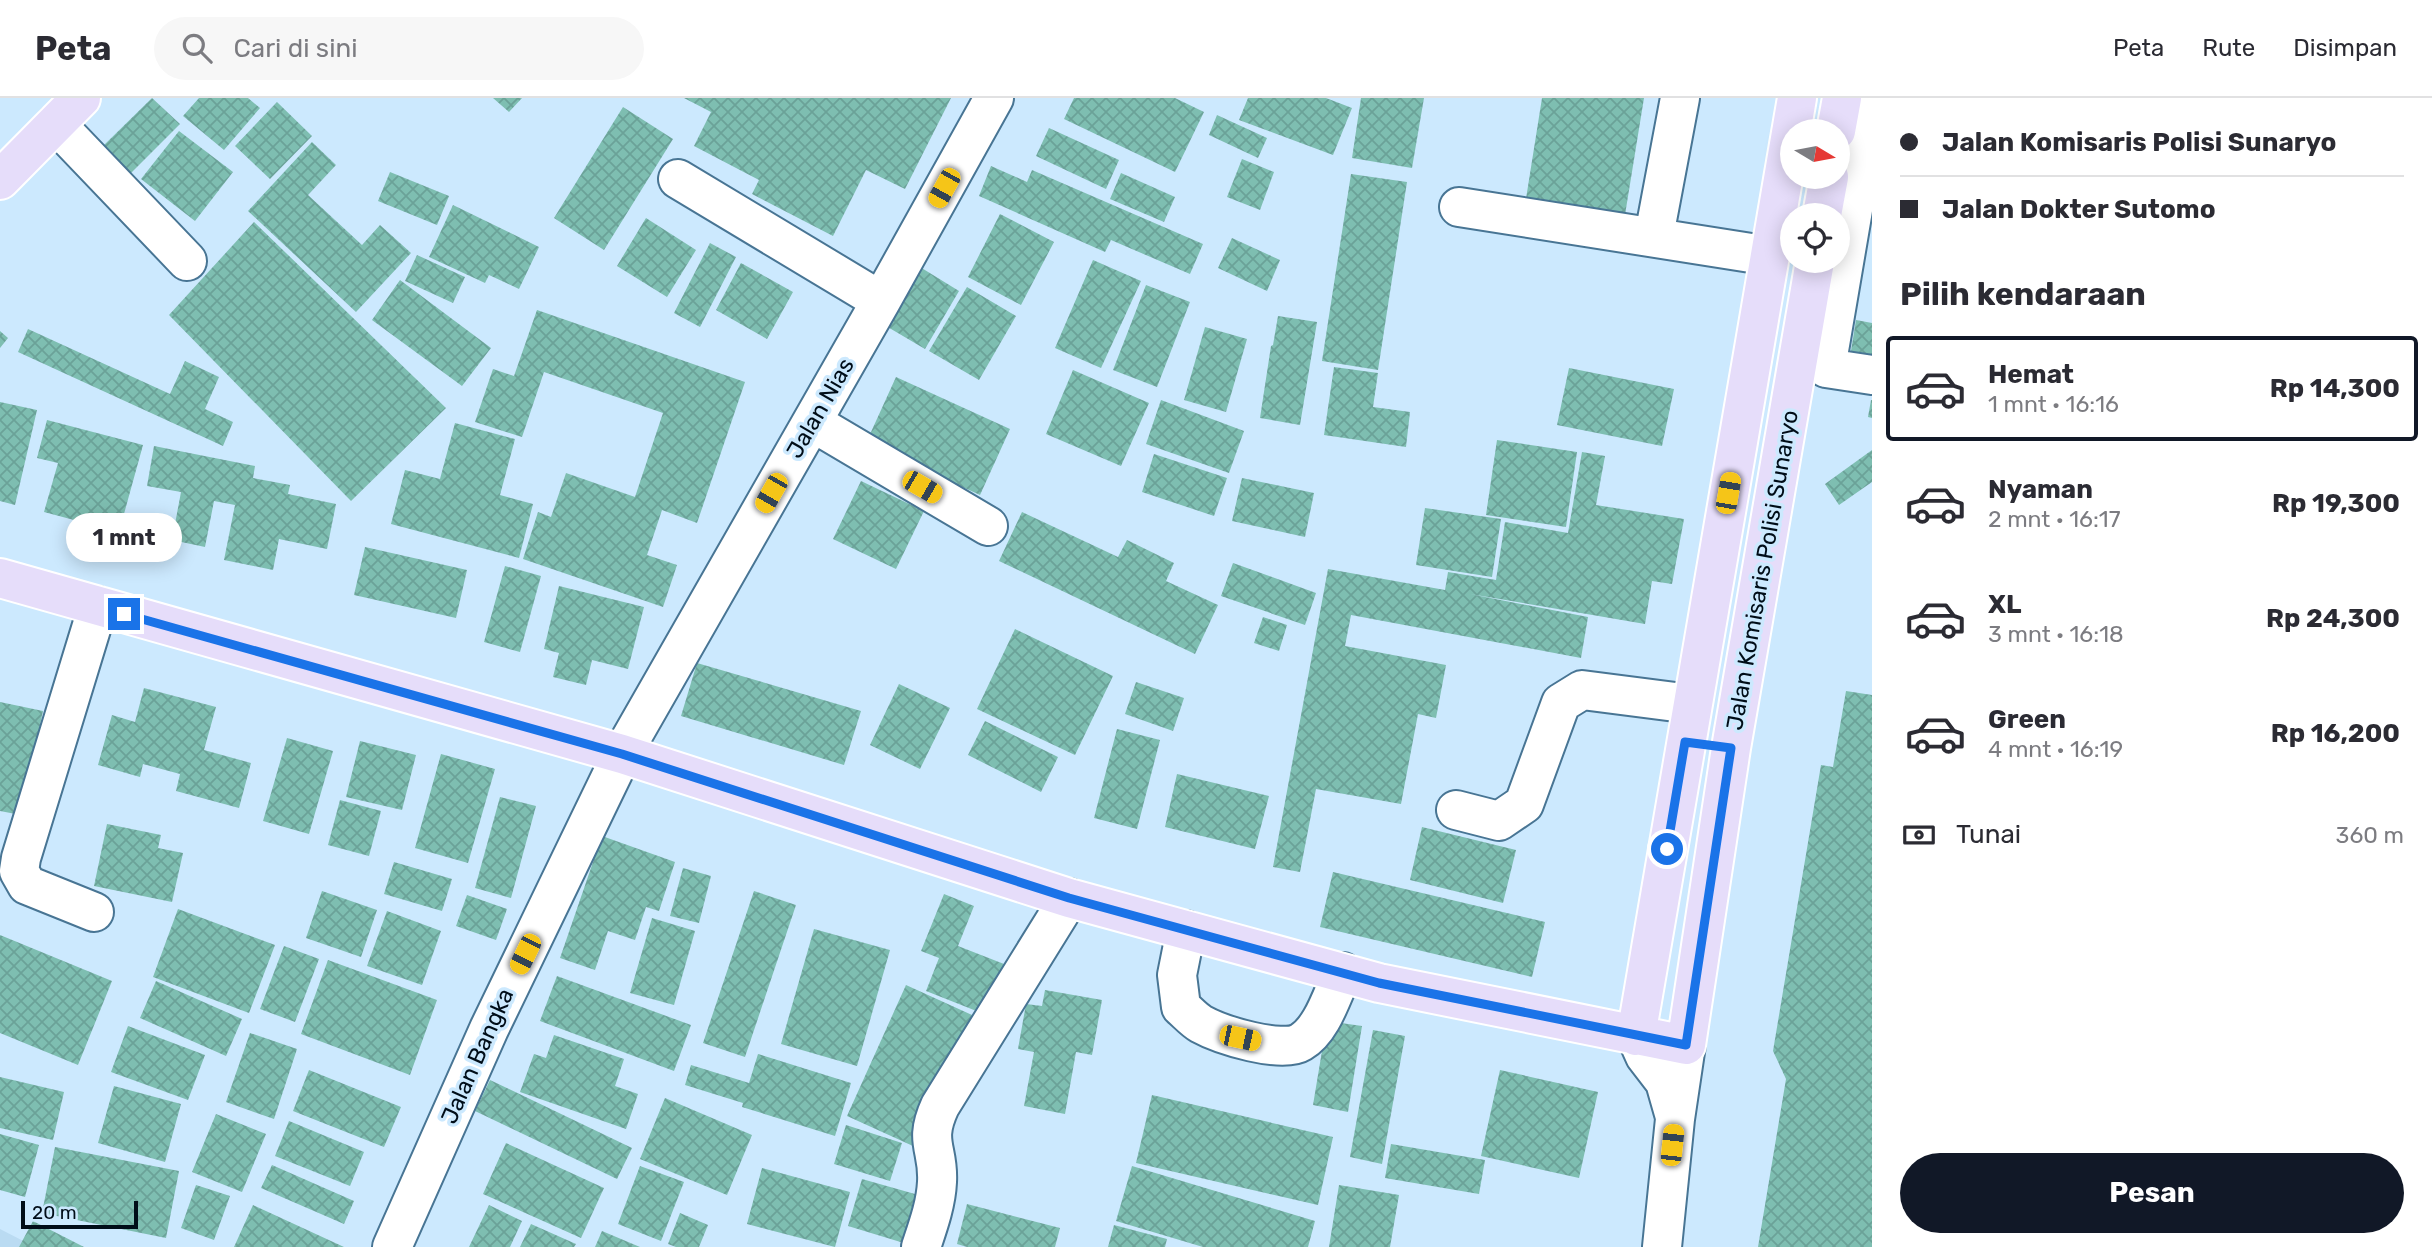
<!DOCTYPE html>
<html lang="id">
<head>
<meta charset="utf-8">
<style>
	body { margin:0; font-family:Rubik,sans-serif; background:#f7f7f7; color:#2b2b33; height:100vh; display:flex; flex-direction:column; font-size:26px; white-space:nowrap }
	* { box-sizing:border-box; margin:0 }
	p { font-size:23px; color:#7c7c81 }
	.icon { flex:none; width:38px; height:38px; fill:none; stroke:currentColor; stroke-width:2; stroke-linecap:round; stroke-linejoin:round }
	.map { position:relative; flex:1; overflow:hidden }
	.details { display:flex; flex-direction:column; background:#fff; width:560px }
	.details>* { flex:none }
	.hud { display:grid; align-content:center; height:154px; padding:0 28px; background:#fff }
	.needle { width:46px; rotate:100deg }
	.tools { position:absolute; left:1780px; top:21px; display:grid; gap:14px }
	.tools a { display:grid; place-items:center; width:70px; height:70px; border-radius:50%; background:#fff; box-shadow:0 4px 18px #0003; font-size:35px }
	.scale { position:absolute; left:21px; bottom:18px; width:117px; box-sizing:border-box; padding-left:7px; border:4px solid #000d18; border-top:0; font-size:19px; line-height:24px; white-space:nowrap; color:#000d18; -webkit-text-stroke:5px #cce9fe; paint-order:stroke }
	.end { position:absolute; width:32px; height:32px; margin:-16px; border:9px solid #1a73e8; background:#fff; box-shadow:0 0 0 4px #fff }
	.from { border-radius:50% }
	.bubble { position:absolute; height:49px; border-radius:24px; background:#fff; box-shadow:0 4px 18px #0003; font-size:23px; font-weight:700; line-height:49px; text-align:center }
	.car { position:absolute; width:21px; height:42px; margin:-21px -10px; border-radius:9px; box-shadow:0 0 5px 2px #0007; background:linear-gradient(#f5c518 24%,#345 0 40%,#f5c518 0 76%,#345 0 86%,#f5c518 0) }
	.hud b { display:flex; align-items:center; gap:24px; height:66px; font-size:26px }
	.hud b+b { border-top:2px solid #e1e1e2 }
	.hud i { width:18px; height:18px; background:#2b2b33 }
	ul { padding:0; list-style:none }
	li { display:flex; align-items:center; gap:21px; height:105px; margin:0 14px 10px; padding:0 14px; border:4px solid transparent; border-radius:7px }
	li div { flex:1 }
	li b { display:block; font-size:26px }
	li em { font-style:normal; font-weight:700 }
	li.active { border-color:#111827 }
	li>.icon { width:63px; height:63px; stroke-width:1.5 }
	h2 { padding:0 28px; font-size:32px; line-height:84px }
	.pay { display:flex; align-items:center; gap:18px; height:77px; padding:0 28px; font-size:26px }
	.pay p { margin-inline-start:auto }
	.action { display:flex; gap:14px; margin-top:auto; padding:14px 28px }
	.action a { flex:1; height:80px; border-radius:42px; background:#111827; color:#fff; font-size:28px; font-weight:700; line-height:80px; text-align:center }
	header { display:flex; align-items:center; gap:42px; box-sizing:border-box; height:98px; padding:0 35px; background:#fff; border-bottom:2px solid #e1e1e2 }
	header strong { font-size:33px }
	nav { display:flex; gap:38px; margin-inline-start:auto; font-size:24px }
	.search { width:490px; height:63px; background:#f7f7f7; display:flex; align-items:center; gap:18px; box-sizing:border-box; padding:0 24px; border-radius:38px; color:#7c7c81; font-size:26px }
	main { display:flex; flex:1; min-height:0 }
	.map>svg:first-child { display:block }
</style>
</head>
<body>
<header>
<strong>Peta</strong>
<div class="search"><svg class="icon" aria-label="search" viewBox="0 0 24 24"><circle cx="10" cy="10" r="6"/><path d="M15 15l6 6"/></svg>Cari di sini</div>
<nav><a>Peta</a><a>Rute</a><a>Disimpan</a></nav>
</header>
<main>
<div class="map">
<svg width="1872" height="1149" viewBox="0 0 1872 1149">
	<defs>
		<pattern id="building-cross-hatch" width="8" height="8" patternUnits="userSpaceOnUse" patternTransform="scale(1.75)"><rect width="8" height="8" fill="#7ebeb1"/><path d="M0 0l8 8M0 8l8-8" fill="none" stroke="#6ba298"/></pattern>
	</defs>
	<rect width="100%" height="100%" fill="#cce9fe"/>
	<!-- built -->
	<path fill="#badbf2" d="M 0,1131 L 35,1149 L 0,1149 Z"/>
	<!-- building -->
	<path fill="url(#building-cross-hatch)" d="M 152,0 L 180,26 L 128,78 L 101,50 Z
		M 199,0 L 248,0 L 260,10 L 224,52 L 183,18 Z
		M 493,0 L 522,0 L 509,14 Z
		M 684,0 L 951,0 L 905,91 L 866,72 L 833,138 L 752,96 L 759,82 L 694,48 L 711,14 Z
		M 1074,0 L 1175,0 L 1204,14 L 1175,74 L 1064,21 Z
		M 1248,0 L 1326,0 L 1352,10 L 1333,57 L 1239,22 Z
		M 1361,0 L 1424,0 L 1412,70 L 1352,60 Z
		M 1542,0 L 1644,0 L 1624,123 L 1525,107 Z
		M 277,4 L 312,38 L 270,81 L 235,48 Z
		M 623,9 L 673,41 L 604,152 L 554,120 Z
		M 1217,17 L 1267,40 L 1258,60 L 1209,37 Z
		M 1049,30 L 1119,62 L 1106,91 L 1036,58 Z
		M 179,33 L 233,74 L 195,123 L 141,81 Z
		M 312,44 L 336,67 L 308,97 L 362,147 L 380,127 L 411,155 L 356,214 L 248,113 Z
		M 1242,61 L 1274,74 L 1260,112 L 1227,99 Z
		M 991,68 L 1027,84 L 1032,72 L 1203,146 L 1190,176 L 1111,142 L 1105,154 L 979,98 Z
		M 390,74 L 449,98 L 437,127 L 378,103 Z
		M 1121,75 L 1175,99 L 1164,124 L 1110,101 Z
		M 1351,76 L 1407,84 L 1378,272 L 1322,263 Z
		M 453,107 L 539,149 L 519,191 L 489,177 L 485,185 L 429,159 Z
		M 1000,116 L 1054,144 L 1021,207 L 968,179 Z
		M 646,120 L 696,152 L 667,199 L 617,168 Z
		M 254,124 L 446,310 L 351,403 L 169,217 Z
		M 1232,140 L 1280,162 L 1267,193 L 1218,170 Z
		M 710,145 L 736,159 L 700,229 L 674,215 Z
		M 417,157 L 465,179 L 453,205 L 405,183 Z
		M 1093,162 L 1141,183 L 1101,270 L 1055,250 Z
		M 741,165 L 793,194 L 767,241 L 716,212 Z
		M 920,169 L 959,193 L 925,251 L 886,228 Z
		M 400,182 L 491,250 L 462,288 L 372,222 Z
		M 1146,187 L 1190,204 L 1157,289 L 1113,272 Z
		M 967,189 L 1016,218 L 979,282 L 929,253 Z
		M 537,212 L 745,284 L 697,425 L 662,412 L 647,457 L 677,467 L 663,509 L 523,461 L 538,414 L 551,419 L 566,375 L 635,399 L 663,315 L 544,274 L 522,339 L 475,324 L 493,271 L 514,278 Z
		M 1278,218 L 1317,224 L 1300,327 L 1260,320 L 1271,248 L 1273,247 Z
		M 1856,222 L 1872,225 L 1872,262 L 1850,259 Z
		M 1205,229 L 1247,241 L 1226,314 L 1184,302 Z
		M 28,231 L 170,296 L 185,263 L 219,279 L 205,311 L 233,324 L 223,348 L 18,254 Z
		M 0,233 L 8,240 L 0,250 Z
		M 1334,269 L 1378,275 L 1373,309 L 1410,314 L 1406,349 L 1324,337 Z
		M 1569,270 L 1674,291 L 1662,348 L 1557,327 Z
		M 1073,272 L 1149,305 L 1121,368 L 1046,336 Z
		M 896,279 L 1010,331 L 980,397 L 866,345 Z
		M 1161,302 L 1244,333 L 1229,375 L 1146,346 Z
		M 1871,302 L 1872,302 L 1872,320 L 1868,319 Z
		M 0,304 L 37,312 L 15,407 L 0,403 Z
		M 47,322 L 143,347 L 119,434 L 44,414 L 58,365 L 37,360 Z
		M 455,325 L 515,341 L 500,397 L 533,406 L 519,460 L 391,426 L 405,372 L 440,381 Z
		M 1497,342 L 1577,354 L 1566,429 L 1486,417 Z
		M 154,348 L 255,368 L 253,380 L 290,387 L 288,396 L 336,406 L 327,451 L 279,441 L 273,472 L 224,462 L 235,407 L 214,403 L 205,449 L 172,442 L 181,394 L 147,388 Z
		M 1872,352 L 1872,384 L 1839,407 L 1825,386 Z
		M 1582,354 L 1605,358 L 1596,407 L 1684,421 L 1672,486 L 1652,483 L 1645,526 L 1470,496 L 1588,519 L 1581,560 L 1351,517 L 1345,548 L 1446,567 L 1436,620 L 1418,616 L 1401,706 L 1316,691 L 1300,774 L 1273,769 L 1328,471 L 1445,492 L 1448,474 L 1496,482 L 1505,424 L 1568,435 Z
		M 1154,356 L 1227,380 L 1214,418 L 1142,394 Z
		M 1242,380 L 1314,395 L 1305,439 L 1232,423 Z
		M 861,383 L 924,413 L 896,471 L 833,441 Z
		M 1425,410 L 1501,421 L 1492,479 L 1416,467 Z
		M 1022,414 L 1118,459 L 1127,442 L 1174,465 L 1166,483 L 1218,507 L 1195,556 L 999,463 Z
		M 365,449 L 467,472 L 456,520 L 354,497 Z
		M 1233,465 L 1316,495 L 1305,527 L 1221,498 Z
		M 505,468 L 541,478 L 520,554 L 484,544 Z
		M 559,488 L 644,509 L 628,571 L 592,562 L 586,587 L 553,579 L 559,555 L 544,551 Z
		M 1263,519 L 1287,527 L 1279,553 L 1254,545 Z
		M 1015,531 L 1113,578 L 1075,657 L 977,611 Z
		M 697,565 L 861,613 L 844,667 L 681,618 Z
		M 1136,584 L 1184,600 L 1173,633 L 1125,616 Z
		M 899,586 L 950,610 L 920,671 L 870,647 Z
		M 144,590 L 216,609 L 204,652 L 251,665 L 239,710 L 176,693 L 180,676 L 143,666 L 140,679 L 98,667 L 112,617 L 135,624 Z
		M 1846,593 L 1872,597 L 1872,1149 L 1758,1149 L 1786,981 L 1773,953 L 1821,667 L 1833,669 Z
		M 0,604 L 43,613 L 21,717 L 0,713 Z
		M 985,623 L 1058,659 L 1041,694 L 968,657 Z
		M 1117,631 L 1160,642 L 1137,731 L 1094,720 Z
		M 287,640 L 333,653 L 309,736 L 263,723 Z
		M 360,643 L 416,657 L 402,712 L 346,699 Z
		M 441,656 L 495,671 L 468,765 L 415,750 Z
		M 1177,676 L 1269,698 L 1255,751 L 1165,729 Z
		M 500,699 L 536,708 L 511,800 L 475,790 Z
		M 340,702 L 381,713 L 369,758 L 328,747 Z
		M 107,726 L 161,737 L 158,750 L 183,755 L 172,804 L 94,788 Z
		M 1422,729 L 1516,752 L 1503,805 L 1410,782 Z
		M 602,738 L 675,764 L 659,813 L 646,809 L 635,842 L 608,833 L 595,872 L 560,860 Z
		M 394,764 L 452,781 L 442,813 L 384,796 Z
		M 683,770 L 711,778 L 699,825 L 670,818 Z
		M 1333,774 L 1545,824 L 1532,879 L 1320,829 Z
		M 322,793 L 377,812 L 361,859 L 306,840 Z
		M 754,793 L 796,807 L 745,959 L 703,945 Z
		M 944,796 L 974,808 L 958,848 L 1004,866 L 984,916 L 926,893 L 939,860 L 921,853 Z
		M 467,797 L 507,811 L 496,842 L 456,828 Z
		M 178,811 L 275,847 L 249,915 L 153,879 Z
		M 387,813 L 441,833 L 422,887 L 367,868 Z
		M 652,820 L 695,833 L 674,907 L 630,895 Z
		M 814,831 L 890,852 L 857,968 L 781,946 Z
		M 0,837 L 112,883 L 78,967 L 0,935 Z
		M 284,848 L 319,861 L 295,924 L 260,911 Z
		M 328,862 L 437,902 L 410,977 L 301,936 Z
		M 557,878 L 691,927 L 674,973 L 540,923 Z
		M 156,883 L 242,921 L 226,958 L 140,920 Z
		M 906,887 L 972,917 L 913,1048 L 847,1018 Z
		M 1045,892 L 1102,902 L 1092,957 L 1076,954 L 1065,1016 L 1024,1008 L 1034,954 L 1018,951 L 1026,906 L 1042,908 Z
		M 1327,923 L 1362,928 L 1348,1014 L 1313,1007 Z
		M 128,928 L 205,957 L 188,1002 L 111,974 Z
		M 1373,932 L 1405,938 L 1382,1066 L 1350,1059 Z
		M 250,935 L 297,951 L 274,1021 L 226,1004 Z
		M 554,937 L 624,961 L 615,988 L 638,996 L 626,1031 L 520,994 L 534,956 L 546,960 Z
		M 758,956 L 851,985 L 835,1038 L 742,1009 L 743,1005 L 685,987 L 691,967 L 749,985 Z
		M 309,972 L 401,1009 L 384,1049 L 293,1013 Z
		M 1500,972 L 1598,994 L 1579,1080 L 1481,1058 Z
		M 0,979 L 64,994 L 53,1042 L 0,1030 Z
		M 490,982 L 632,1050 L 617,1081 L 475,1013 Z
		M 114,988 L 181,1006 L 165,1064 L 98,1045 Z
		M 1152,997 L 1333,1039 L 1318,1107 L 1136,1065 Z
		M 665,1000 L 752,1037 L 727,1097 L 640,1061 Z
		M 216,1016 L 266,1036 L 242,1094 L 192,1074 Z
		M 289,1023 L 364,1054 L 350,1088 L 275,1058 Z
		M 846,1027 L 902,1045 L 890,1083 L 834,1066 Z
		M 0,1036 L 39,1047 L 25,1099 L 0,1092 Z
		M 506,1045 L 604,1090 L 581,1140 L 483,1096 Z
		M 1391,1046 L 1485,1062 L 1479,1096 L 1385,1080 Z
		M 55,1049 L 179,1073 L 166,1140 L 42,1115 Z
		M 272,1067 L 354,1103 L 344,1126 L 261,1090 Z
		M 640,1068 L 684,1084 L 661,1143 L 618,1126 Z
		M 1132,1068 L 1315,1123 L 1308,1149 L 1203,1149 L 1116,1123 Z
		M 762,1070 L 850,1094 L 835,1149 L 747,1126 Z
		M 862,1081 L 922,1098 L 907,1146 L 848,1128 Z
		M 196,1087 L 230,1098 L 214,1142 L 181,1130 Z
		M 1339,1087 L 1399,1097 L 1390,1149 L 1329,1149 Z
		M 967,1106 L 1060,1130 L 1055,1149 L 967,1149 L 957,1146 Z
		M 253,1107 L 344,1149 L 234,1149 Z
		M 489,1107 L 522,1123 L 510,1149 L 469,1149 Z
		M 680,1115 L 708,1127 L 699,1149 L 676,1149 L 668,1146 Z
		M 33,1123 L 84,1149 L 19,1149 Z
		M 531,1126 L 576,1146 L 574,1149 L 520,1149 Z
		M 1114,1127 L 1167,1141 L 1165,1149 L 1108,1149 Z
		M 602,1133 L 640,1149 L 595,1149 Z"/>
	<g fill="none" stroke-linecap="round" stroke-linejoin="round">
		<!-- minor casing -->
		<g stroke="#487594" stroke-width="42">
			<path id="minor" d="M 1872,0 L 1826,270 L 1872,277
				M 56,26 L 187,163
				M 678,81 L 881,203
				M 1459,109 L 1770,158
				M 1654,138 L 1680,0
				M 812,324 L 988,428
				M 1456,712 L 1499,723 L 1524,706 L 1561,605 L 1582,592 L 1691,606
				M 94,814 L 27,787 L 19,773 L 21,760 L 98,508
				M 1186,832 L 1177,877 L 1181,909 C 1187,914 1194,922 1201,926 C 1221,937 1282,956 1301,944 C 1323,931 1332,896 1343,874
				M 1636,938 L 1645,958 L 1665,984 L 1675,1019
				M 392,1149 L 489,931 L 622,656 L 881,203 L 994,0
				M 921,1149 C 928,1128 936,1106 937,1084 C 939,1050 923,1045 940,1008 L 1069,800
				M 1662,1149 L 1675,1021 L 1686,947"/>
		</g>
		<!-- major casing -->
		<g stroke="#fff" stroke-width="42">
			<path id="major" d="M 1836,33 L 1842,0
				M 0,82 L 81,0
				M 1822,117 L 1829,79
				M 0,480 L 622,656 L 1069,800 L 1379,885 L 1686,947 L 1731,650 L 1815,163
				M 1636,938 L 1797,0"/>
		</g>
		<!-- minor -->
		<use href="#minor" stroke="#fff" stroke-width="38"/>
		<!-- major -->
		<use href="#major" stroke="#e6ddfa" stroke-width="38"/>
	</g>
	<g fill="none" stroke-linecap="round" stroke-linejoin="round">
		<!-- route -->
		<path stroke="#1a73e8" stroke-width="9" d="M 124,516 L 622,656 L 1069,800 L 1379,885 L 1686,947 L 1731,650 L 1685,644 L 1667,751"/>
	</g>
	<g text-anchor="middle" stroke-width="7" stroke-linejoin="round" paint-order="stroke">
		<!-- street labels -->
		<g font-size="23" fill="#000d18" stroke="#cce9fe">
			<text transform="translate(820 310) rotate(-60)" y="8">Jalan Nias</text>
			<text transform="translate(1762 472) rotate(-80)" y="8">Jalan Komisaris Polisi Sunaryo</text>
			<text transform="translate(477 958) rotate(-66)" y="8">Jalan Bangka</text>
		</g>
	</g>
</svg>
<div class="tools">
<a><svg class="needle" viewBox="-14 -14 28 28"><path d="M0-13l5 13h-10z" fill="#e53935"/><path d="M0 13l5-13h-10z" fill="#7c7c81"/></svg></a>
<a><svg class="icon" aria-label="locate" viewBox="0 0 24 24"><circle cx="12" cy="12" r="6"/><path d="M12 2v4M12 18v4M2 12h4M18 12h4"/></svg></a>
</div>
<div class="scale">20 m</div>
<i class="end from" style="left:1667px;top:751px"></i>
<i class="end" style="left:124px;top:516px"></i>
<div class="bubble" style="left:66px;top:415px;width:116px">1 mnt</div>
<i class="car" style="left:944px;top:90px;rotate:209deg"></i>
<i class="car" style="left:922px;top:389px;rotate:120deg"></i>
<i class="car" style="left:771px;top:395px;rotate:210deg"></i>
<i class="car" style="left:1728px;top:395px;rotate:10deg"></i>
<i class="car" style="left:525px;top:856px;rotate:206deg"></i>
<i class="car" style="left:1240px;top:940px;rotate:102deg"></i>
<i class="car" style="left:1672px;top:1047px;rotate:6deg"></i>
</div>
<section class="details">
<div class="hud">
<b><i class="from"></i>Jalan Komisaris Polisi Sunaryo</b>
<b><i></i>Jalan Dokter Sutomo</b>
</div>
<h2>Pilih kendaraan</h2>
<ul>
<li class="active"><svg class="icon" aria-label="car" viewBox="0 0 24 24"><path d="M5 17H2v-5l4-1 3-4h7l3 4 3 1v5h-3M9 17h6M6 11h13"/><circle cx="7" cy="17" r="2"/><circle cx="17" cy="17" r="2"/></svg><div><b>Hemat</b><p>1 mnt · 16:16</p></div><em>Rp 14,300</em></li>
<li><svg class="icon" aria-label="car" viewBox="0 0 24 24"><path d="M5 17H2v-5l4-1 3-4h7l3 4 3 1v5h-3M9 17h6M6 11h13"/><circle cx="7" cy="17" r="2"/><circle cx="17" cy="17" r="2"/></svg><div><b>Nyaman</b><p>2 mnt · 16:17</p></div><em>Rp 19,300</em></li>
<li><svg class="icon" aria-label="car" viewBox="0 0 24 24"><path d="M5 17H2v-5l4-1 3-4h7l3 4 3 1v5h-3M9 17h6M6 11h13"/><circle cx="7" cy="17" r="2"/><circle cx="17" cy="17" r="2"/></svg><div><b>XL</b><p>3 mnt · 16:18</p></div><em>Rp 24,300</em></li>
<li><svg class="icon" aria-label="car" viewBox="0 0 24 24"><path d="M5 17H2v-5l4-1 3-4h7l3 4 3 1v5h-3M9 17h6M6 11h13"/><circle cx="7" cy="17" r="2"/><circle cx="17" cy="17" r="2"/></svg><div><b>Green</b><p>4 mnt · 16:19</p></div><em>Rp 16,200</em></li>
</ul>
<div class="pay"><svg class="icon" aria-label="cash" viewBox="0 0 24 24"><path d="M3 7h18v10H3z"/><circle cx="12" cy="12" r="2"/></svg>Tunai<p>360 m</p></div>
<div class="action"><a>Pesan</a></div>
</section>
</main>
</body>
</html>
